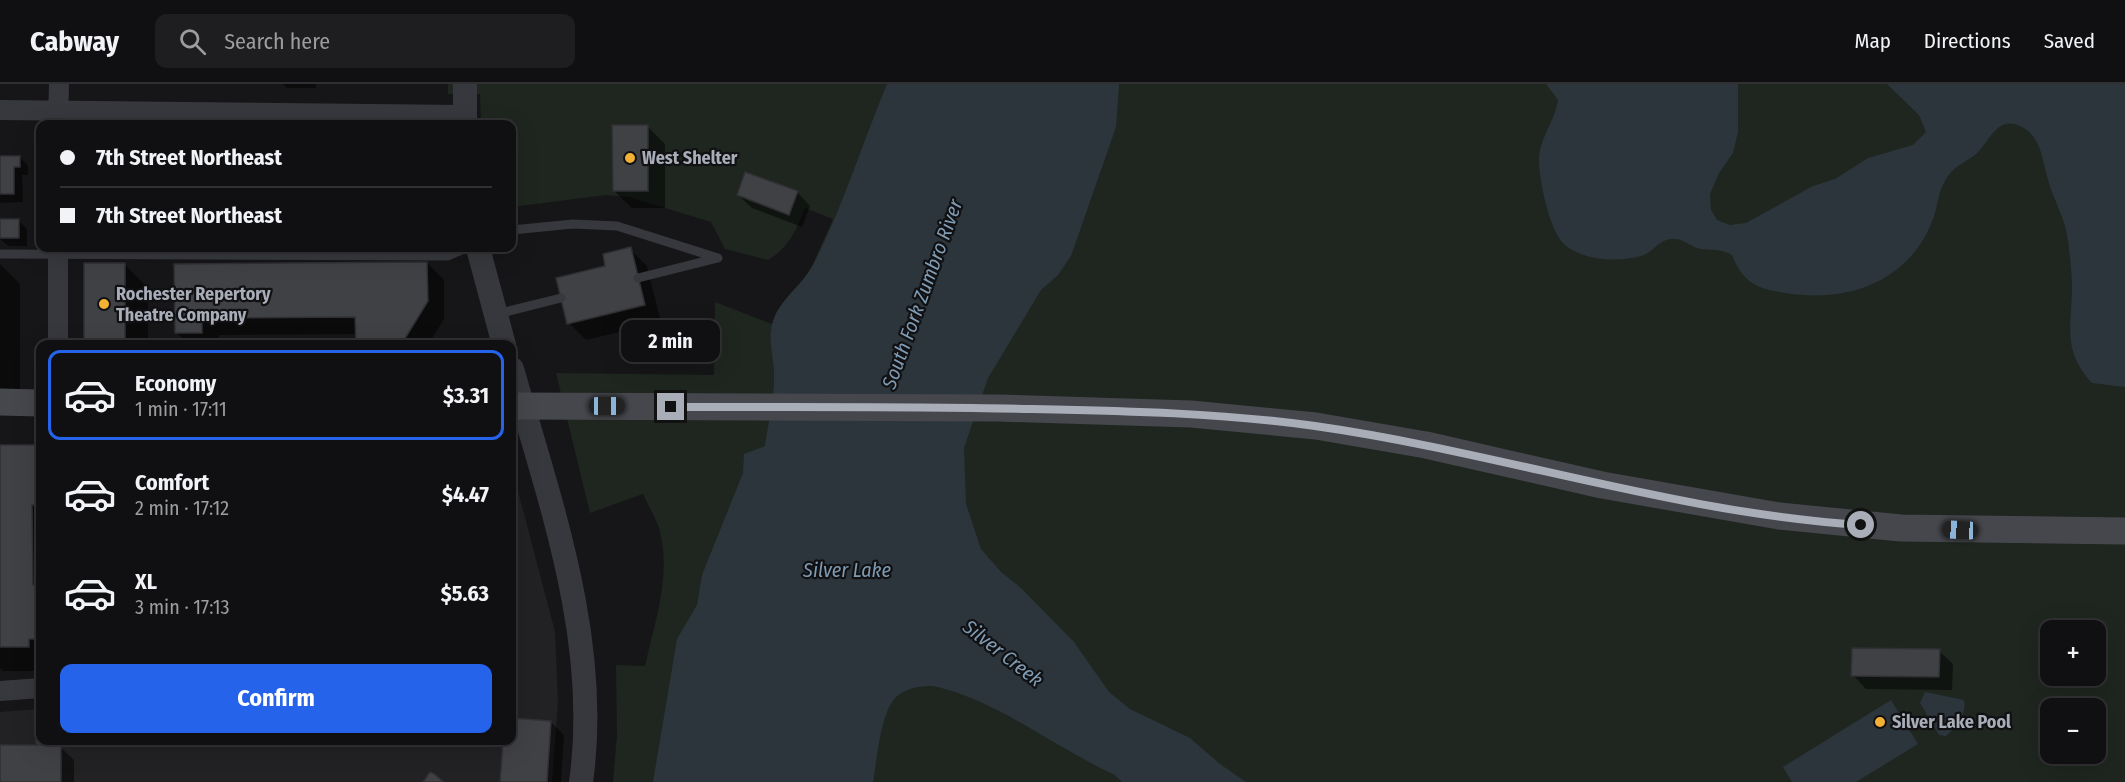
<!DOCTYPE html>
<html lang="en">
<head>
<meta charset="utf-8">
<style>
	body { margin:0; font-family:"Fira Sans Condensed",sans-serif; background:#1e1e20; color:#f1f3f6; height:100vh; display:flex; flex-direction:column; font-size:22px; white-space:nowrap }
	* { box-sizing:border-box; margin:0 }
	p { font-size:20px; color:#9c9d9f }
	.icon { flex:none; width:33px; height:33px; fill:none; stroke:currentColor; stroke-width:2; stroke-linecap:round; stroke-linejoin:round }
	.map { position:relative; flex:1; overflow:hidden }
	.side { position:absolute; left:36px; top:256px; width:480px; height:405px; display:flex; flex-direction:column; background:#101012; border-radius:12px; box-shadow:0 6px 24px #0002,0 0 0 2px #303032 }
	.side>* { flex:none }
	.banner { position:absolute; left:36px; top:36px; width:480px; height:132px; border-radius:12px; box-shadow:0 6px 24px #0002,0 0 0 2px #303032; display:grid; align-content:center; height:132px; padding:0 24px; background:#101012 }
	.controls { position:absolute; left:2040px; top:536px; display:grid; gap:12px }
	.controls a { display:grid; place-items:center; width:66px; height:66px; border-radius:12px; background:#101012; box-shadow:0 6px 24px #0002,0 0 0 2px #303032; font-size:30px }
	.end { position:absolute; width:27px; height:27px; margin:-14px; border:8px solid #a8adb8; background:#111; box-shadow:0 0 0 3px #111 }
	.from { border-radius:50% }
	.bubble { position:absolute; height:42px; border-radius:12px; background:#101012; box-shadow:0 6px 24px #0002,0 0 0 2px #303032; font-size:20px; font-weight:700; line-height:42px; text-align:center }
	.car { position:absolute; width:18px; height:36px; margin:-18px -9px; border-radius:8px; box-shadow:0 0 4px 2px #0007; background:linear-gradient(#222 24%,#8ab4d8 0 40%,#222 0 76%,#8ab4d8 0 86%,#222 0) }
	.banner b { display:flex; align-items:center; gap:21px; height:57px; font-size:22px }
	.banner b+b { border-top:2px solid #303032 }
	.banner i { width:15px; height:15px; background:#f1f3f6 }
	ul { padding:10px 0 0; list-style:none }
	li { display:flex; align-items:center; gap:18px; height:90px; margin:0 12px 9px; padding:0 12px; border:3px solid transparent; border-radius:12px }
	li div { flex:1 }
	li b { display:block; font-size:22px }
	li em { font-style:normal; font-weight:700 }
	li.active { border-color:#2563eb }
	li>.icon { width:54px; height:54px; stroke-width:1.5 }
	.cta { display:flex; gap:12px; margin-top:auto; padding:12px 24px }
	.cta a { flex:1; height:69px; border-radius:12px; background:#2563eb; color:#fff; font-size:24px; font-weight:700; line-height:69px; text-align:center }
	header { display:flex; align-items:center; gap:36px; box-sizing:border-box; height:84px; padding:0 30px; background:#101012; border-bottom:2px solid #303032 }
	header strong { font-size:28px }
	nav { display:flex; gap:33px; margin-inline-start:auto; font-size:21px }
	.search { width:420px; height:54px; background:#1e1e20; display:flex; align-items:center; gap:15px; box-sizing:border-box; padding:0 21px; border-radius:12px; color:#9c9d9f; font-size:22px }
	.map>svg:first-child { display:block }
</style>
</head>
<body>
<header>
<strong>Cabway</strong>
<div class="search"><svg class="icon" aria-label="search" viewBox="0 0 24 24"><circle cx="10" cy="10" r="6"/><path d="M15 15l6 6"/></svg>Search here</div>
<nav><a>Map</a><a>Directions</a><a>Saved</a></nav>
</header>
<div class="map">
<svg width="2125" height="698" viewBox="0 0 2125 698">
	<rect width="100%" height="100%" fill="#161618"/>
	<!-- built -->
	<path fill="#222225" d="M 512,384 L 555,548 L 558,618 L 552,698 L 0,698 L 0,628 L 40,625 L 40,657 L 512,657 Z"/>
	<!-- green -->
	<path fill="#1e261f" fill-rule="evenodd" d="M 448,0 L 2125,0 L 2125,698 L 613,698 L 617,651 L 616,581 L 645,582 C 655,537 672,490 659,444 C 655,433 648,421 643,410 L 590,429 L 556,289 L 714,291 L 715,218 L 772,240 L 782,220 L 800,201 L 812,182 L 833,135 L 805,124 C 796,146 789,164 768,176 L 725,165 L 711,138 L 629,113 L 606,111 L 512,123 L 512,40 L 481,40 L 480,10 L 448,10 ZM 2050,546 L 2096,546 L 2096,591 L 2050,591 ZM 2050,624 L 2096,624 L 2096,669 L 2050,669 Z"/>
	<!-- water -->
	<path fill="#2c353c" d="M 887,0 L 1119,0 L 1116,43 L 1071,172 L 1058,191 L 1041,206 L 988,294 L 964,364 L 966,420 L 981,465 L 1001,488 L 1021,504 L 1074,558 L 1109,608 L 1130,625 L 1190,654 L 1220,680 L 1246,698 L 1122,698 L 1115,691 C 1055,664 1002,619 938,603 C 924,600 905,604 895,614 C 880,631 877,676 873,698 L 653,698 L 677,555 L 697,521 L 702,491 L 743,389 L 744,370 L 765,362 C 768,339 775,313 774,290 C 774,274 768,257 772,241 C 777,217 802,202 813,181 C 843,123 862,60 887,0 Z
		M 1546,0 L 1738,0 L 1738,48 L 1733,69 L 1719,89 L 1710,110 L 1711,126 L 1717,136 L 1730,141 L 1746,139 L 1813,102 L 1835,95 L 1868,74 L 1913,61 L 1926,48 L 1919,31 L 1887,0 L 2125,0 L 2125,303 L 2092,299 C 2063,267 2071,245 2072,206 C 2072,190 2070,172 2068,156 C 2065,133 2052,113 2047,92 C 2042,73 2040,51 2020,42 C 1996,31 1989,60 1975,71 C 1963,80 1953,82 1945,97 C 1938,108 1938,120 1934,132 C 1913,194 1854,218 1792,210 C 1760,205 1745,203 1732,171 C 1722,165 1713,166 1701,165 C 1689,163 1681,151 1667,156 C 1658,158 1652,168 1644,171 C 1621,179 1582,177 1564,160 C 1550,148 1539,96 1539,77 C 1539,54 1555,38 1558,16 Z
		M 1925,608 L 1964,616 C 1967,632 1956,642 1946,652 L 1939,651 L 1920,619 Z
		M 1891,616 L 1918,660 L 1856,698 L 1792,698 L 1783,683 Z"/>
	<!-- shadow -->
	<path fill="#0007" d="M 283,0 L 316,0 L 316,4 L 287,4 Z
		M 647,42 L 665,60 L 665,124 L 632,124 L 614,107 Z
		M 20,73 L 28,82 L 28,91 L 22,91 L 23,118 L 0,119 L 0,74 Z
		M 797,108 L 810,122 L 802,143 L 752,124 L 738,111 Z
		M 18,136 L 27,145 L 27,162 L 8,162 L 0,155 L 0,137 Z
		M 630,165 L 647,182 L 661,238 L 586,256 L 569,239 L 607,183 Z
		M 427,179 L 444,196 L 444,235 L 428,261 L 357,261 L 357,250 L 219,251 L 219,261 L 189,261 L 176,248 L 176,181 Z
		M 0,180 L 20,200 L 20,307 L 0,307 Z
		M 124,180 L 148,204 L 148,261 L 86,261 Z
		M 0,362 L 40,362 L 40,587 L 3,587 L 0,584 Z
		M 1939,567 L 1953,580 L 1952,606 L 1866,605 L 1853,591 Z
		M 512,635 L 551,638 L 564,651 L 561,698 L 502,698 L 504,657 L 512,657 Z
		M 0,662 L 60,663 L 74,676 L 74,698 L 0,698 Z"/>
	<!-- building -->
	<path fill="#404145" stroke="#303034" stroke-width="1.5" d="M 612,41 L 648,41 L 648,107 L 613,107 Z
		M 0,72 L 20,72 L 20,83 L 14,83 L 14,110 L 0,110 Z
		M 745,88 L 798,107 L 789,131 L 737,111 Z
		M 0,135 L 19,135 L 19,154 L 0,154 Z
		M 631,163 L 645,221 L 567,240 L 556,194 L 605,182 L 603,170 Z
		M 427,178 L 428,217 L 401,261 L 356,261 L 355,233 L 202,234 L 202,249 L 175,249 L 174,180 Z
		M 84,179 L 125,179 L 125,261 L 84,261 Z
		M 0,361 L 40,361 L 40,421 L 32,421 L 33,501 L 40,501 L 40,555 L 29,555 L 29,563 L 0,563 Z
		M 1852,564 L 1940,565 L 1939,593 L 1851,592 Z
		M 512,634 L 551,637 L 547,698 L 500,698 L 503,657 L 512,657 Z
		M 0,661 L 61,661 L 61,698 L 0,698 Z
		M 430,688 L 434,690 L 444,698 L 423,698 Z"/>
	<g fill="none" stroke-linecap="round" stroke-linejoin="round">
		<!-- service -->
		<path stroke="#37383d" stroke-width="9" d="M 512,146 L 573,140 L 617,142 L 718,174
			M 0,170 L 448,172 L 466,164
			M 638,194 L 718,174
			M 497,230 L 561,214
			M 40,604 L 40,657"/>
		<!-- minor -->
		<path stroke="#37383d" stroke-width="20" d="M 0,26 L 465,31
			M 58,40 L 59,0
			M 58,261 L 58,164
			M 0,607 L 40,604"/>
		<!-- tertiary -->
		<path stroke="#37383d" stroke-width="24" d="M 465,0 L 465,40
			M 478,164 L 504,261
			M 512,285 C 550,418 601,558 581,698"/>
		<!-- secondary -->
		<path stroke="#45474d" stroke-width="27" d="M 0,318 L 40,319
			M 512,322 L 998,324 L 1191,330 L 1316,342 L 1426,361 L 1602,401 L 1779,432 L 1901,444 L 2125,447"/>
	</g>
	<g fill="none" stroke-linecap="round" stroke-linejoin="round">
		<!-- route -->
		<path stroke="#a8adb8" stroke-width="8" d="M 671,323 C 791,323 912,322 1032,325 C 1127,327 1222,329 1315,342 C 1498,368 1676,429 1861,441"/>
	</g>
	<!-- markers -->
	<g fill="#f2b134" stroke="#111113" stroke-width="2">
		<circle cx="630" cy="74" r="6"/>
		<circle cx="104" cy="220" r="6"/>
		<circle cx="1880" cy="638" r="6"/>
	</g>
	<g text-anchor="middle" stroke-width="4.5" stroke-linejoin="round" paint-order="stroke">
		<!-- poi labels -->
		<g font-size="18" font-weight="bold" fill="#a8adb8" stroke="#111113" text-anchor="start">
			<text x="642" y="80">West Shelter</text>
			<text x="116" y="216">Rochester Repertory<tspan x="116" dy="21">Theatre Company</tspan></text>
			<text x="1892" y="644">Silver Lake Pool</text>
		</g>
		<!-- water labels -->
		<g font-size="20" font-style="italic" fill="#7f9bb3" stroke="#111113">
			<text transform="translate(922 210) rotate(-70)" y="7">South Fork Zumbro River</text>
			<text x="847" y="493">Silver Lake</text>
			<text transform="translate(1003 569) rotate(38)" y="7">Silver Creek</text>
		</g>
	</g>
</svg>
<div class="controls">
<a>+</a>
<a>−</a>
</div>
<i class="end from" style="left:1861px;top:441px"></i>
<i class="end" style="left:671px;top:323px"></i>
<div class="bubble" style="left:621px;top:236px;width:99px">2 min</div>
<i class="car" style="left:607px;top:322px;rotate:90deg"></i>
<i class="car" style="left:1960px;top:446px;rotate:273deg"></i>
<div class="banner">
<b><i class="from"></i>7th Street Northeast</b>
<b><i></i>7th Street Northeast</b>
</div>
<section class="side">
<ul>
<li class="active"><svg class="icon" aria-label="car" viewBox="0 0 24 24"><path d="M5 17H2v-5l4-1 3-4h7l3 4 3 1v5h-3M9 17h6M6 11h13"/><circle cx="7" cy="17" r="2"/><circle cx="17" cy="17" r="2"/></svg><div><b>Economy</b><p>1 min · 17:11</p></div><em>$3.31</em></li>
<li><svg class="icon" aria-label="car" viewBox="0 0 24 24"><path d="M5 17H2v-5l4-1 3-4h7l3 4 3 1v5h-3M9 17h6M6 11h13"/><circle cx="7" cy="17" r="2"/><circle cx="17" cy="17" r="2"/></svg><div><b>Comfort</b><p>2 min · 17:12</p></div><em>$4.47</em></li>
<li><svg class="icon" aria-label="car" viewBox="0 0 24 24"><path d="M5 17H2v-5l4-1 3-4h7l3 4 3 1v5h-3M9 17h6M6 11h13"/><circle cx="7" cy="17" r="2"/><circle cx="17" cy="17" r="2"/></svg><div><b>XL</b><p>3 min · 17:13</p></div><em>$5.63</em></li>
</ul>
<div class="cta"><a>Confirm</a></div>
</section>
</div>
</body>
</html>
